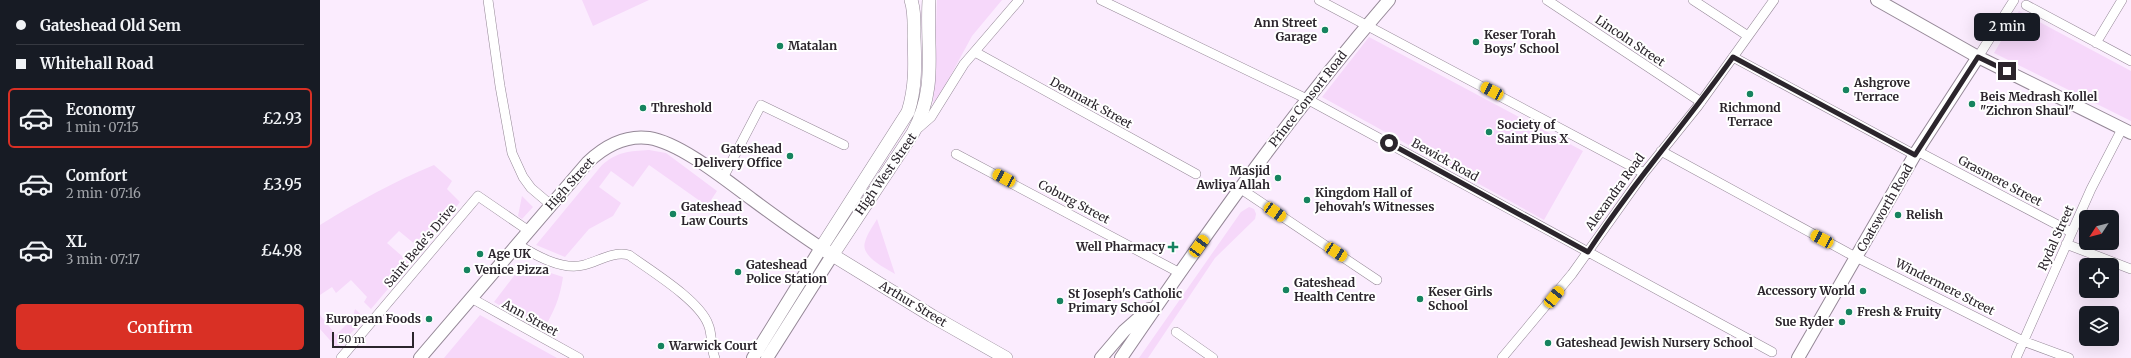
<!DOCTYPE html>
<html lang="en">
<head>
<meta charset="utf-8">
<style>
	body { margin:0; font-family:Merriweather,serif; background:#242831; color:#f1f3f6; height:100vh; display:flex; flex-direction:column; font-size:15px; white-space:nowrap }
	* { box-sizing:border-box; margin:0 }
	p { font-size:13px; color:#9ea1a6 }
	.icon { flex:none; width:22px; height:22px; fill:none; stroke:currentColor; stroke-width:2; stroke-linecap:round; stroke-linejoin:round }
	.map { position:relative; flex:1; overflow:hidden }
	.side { display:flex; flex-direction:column; background:#171b24; width:320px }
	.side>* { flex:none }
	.banner { display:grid; align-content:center; height:88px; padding:0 16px; background:#171b24 }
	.needle { width:26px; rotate:234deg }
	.buttons { position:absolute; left:1759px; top:210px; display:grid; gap:8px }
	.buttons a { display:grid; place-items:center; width:40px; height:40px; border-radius:6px; background:#171b24; box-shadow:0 4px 16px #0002; font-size:20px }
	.scale { position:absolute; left:12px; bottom:10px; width:82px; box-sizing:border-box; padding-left:4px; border:2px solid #2b252c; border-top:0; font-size:11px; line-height:14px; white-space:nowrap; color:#2b252c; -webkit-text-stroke:3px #fff; paint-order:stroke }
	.end { position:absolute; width:18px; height:18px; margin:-9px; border:5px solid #2b252c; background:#fff; box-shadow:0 0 0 2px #fff }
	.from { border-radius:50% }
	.bubble { position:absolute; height:28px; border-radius:6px; background:#171b24; box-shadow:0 4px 16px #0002; font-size:13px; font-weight:600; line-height:28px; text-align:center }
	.car { position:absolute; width:12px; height:24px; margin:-12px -6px; border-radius:5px; box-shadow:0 0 3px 1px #0007; background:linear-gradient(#f5c518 24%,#345 0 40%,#f5c518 0 76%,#345 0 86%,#f5c518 0) }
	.banner b { display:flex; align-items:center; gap:14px; height:38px; font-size:15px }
	.banner b+b { border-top:1px solid #363941 }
	.banner i { width:10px; height:10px; background:#f1f3f6 }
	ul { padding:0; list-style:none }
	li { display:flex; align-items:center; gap:12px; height:60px; margin:0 8px 6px; padding:0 8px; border:2px solid transparent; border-radius:6px }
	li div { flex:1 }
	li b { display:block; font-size:15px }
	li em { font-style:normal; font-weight:600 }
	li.on { border-color:#d93025 }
	li>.icon { width:36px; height:36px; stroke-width:1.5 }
	.button { display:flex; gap:8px; margin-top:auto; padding:8px 16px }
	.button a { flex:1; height:46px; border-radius:6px; background:#d93025; color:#fff; font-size:16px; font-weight:600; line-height:46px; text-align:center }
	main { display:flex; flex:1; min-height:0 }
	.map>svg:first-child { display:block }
</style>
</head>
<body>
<main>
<section class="side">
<div class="banner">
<b><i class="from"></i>Gateshead Old Sem</b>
<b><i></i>Whitehall Road</b>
</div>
<ul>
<li class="on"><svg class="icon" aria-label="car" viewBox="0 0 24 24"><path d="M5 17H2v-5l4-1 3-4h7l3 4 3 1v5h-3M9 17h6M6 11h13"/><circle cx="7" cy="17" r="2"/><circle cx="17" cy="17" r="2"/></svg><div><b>Economy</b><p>1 min · 07:15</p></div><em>£2.93</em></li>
<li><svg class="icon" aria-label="car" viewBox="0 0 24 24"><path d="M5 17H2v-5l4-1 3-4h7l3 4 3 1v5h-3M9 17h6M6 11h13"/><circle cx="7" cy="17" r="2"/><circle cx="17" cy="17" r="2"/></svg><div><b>Comfort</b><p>2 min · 07:16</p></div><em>£3.95</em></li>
<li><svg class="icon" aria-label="car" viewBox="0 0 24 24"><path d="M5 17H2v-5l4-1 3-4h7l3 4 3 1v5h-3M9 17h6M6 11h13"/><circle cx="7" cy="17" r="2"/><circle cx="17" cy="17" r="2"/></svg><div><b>XL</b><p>3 min · 07:17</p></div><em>£4.98</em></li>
</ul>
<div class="button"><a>Confirm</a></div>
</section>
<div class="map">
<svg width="1811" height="358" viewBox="0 0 1811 358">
	<rect width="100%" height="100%" fill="#fbecfe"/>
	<!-- green -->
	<path fill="#f6d8fa" d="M 262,0 L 329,0 L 273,26 Z
		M 617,0 L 682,0 L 652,36 L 613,108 Z
		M 1699,11 L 1811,71 L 1811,121 L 1674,53 Z
		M 1049,37 L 1263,151 L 1224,220 L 1002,97 Z
		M 329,150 L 346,153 L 397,191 L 387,206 L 329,165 L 313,187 L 291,171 L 279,187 L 301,203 L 293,216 L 269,229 L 245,257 L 216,245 L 282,165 C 297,152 309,151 329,150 Z
		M 114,165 L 132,181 L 127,189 L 140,202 L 102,250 L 79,231 L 67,243 L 90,263 L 51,309 L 44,302 L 47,297 L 31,280 L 16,293 L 12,287 L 0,295 L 0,225 C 37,202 73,182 114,165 Z
		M 202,196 L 213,207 L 202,219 L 198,216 Z
		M 929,207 L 934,209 L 936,214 L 935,219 L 895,258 L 828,358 L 819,358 L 921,212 Z
		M 557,219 L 575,274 C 565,268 540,256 545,242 C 547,234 553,226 557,219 Z
		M 203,264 L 243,277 C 240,298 234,312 223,330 L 174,302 Z
		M 35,309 L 45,318 L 17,348 L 0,329 L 0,315 L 16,335 L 33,318 Z
		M 160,315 L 237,358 L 124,358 Z"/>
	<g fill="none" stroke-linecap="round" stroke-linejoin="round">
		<!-- minor casing -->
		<g stroke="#958897" stroke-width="10">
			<path id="minor" d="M 168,0 L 180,86 L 192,153 L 203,177 L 211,188 L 231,205
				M 781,0 L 987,99 L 1452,352
				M 999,0 L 1324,173
				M 1227,0 L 1381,102
				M 1373,0 L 1428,36
				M 1706,5 L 1811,61
				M 1776,43 L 1802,0
				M 655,52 L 876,174
				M 1413,57 L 1595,155
				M 1658,57 L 1694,0
				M 595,131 L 611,117 L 644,64 L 699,0
				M 1341,151 L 1528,253 L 1703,341 L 1749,358
				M 1597,151 L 1751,232
				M 636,154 L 860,273
				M 403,178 L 441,105 L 524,145
				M 921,189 L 1057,280
				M 197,244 C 215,255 242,271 264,265 C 279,261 293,251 309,255 C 331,271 379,300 388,324 C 393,335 390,347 395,358
				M 1746,244 L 1811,269
				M 151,298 L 259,358
				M 856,332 L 893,358
				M 21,358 L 158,196 L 209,231
				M 1182,358 L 1252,274 L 1324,173 L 1378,106 L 1454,0
				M 1696,358 L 1771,189 L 1802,129"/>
		</g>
		<!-- tertiary casing -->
		<g stroke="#958897" stroke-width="14">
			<path id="tertiary" d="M 1557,0 L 1658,57 L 1811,133
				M 100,358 L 268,162 C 285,146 306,135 329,138 C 361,143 407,181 433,200 C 456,217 478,233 501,248 L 433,358
				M 447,358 L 513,254
				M 781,358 L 804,331 L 829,309
				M 801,358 C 885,235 971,113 1069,0
				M 1478,358 L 1597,151 L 1658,57"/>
		</g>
		<!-- secondary casing -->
		<g stroke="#958897" stroke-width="14">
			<path id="secondary" d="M 591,0 C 595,12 594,25 594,37 C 595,63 596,87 588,112 L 501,248 L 612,316 L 686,358
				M 513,254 L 593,133 C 618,87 606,49 609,0"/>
		</g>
		<!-- minor -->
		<use href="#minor" stroke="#fff" stroke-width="9"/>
		<!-- tertiary -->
		<use href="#tertiary" stroke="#fff" stroke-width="12"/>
		<!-- secondary -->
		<use href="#secondary" stroke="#fff" stroke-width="13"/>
	</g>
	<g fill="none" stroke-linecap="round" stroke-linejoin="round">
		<!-- route -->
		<path stroke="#2b252c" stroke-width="5" d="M 1069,143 L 1268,252 C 1312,184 1366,123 1413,57 L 1595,155 L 1658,57 L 1687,71"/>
	</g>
	<!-- markers -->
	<g fill="#16835f" stroke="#fff" stroke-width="1.5">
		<circle cx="1005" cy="30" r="4"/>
		<circle cx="1156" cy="42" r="4"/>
		<circle cx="460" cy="46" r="4"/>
		<circle cx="1526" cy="90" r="4"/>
		<circle cx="1430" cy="94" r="4"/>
		<circle cx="1652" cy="104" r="4"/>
		<circle cx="323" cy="108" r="4"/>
		<circle cx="1169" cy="132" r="4"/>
		<circle cx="470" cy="156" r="4"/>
		<circle cx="958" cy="178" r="4"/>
		<circle cx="987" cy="200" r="4"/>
		<circle cx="353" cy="214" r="4"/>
		<circle cx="1578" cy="215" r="4"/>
		<path d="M851 241h4v4h4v4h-4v4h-4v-4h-4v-4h4z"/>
		<circle cx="160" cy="254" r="4"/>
		<circle cx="147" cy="270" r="4"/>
		<circle cx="418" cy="272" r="4"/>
		<circle cx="966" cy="290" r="4"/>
		<circle cx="1543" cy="291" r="4"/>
		<circle cx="1100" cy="299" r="4"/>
		<circle cx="740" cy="301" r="4"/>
		<circle cx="1529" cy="312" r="4"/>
		<circle cx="109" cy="319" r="4"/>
		<circle cx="1522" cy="322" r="4"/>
		<circle cx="1228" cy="343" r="4"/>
		<circle cx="341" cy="346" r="4"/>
	</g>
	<g text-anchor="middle" stroke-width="4" stroke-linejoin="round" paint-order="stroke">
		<!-- poi labels -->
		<g font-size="12" font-weight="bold" fill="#2b252c" stroke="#fff" text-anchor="start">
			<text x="997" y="27" text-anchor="end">Ann Street<tspan x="997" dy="14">Garage</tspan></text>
			<text x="1164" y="39">Keser Torah<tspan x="1164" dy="14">Boys' School</tspan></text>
			<text x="468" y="50">Matalan</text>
			<text x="1534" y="87">Ashgrove<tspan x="1534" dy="14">Terrace</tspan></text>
			<text x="1660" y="101">Beis Medrash Kollel<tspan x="1660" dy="14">"Zichron Shaul"</tspan></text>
			<text x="331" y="112">Threshold</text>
			<text x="1430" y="112" text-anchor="middle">Richmond<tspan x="1430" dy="14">Terrace</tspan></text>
			<text x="1177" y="129">Society of<tspan x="1177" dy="14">Saint Pius X</tspan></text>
			<text x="462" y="153" text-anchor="end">Gateshead<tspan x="462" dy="14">Delivery Office</tspan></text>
			<text x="950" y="175" text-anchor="end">Masjid<tspan x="950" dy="14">Awliya Allah</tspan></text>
			<text x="995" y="197">Kingdom Hall of<tspan x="995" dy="14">Jehovah's Witnesses</tspan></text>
			<text x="361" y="211">Gateshead<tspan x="361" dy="14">Law Courts</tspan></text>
			<text x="1586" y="219">Relish</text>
			<text x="845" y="251" text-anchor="end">Well Pharmacy</text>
			<text x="168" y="258">Age UK</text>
			<text x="426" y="269">Gateshead<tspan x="426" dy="14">Police Station</tspan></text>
			<text x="155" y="274">Venice Pizza</text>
			<text x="974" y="287">Gateshead<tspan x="974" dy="14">Health Centre</tspan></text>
			<text x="1535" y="295" text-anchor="end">Accessory World</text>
			<text x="1108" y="296">Keser Girls<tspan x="1108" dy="14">School</tspan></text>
			<text x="748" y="298">St Joseph's Catholic<tspan x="748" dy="14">Primary School</tspan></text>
			<text x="1537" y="316">Fresh &amp; Fruity</text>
			<text x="101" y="323" text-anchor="end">European Foods</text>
			<text x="1514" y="326" text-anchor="end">Sue Ryder</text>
			<text x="1236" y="347">Gateshead Jewish Nursery School</text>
			<text x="349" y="350">Warwick Court</text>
		</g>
		<!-- street labels -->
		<g font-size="12" fill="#2b252c" stroke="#fff">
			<text transform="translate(1310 41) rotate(34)" y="4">Lincoln Street</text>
			<text transform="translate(988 99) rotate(-52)" y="4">Prince Consort Road</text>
			<text transform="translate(771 103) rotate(29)" y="4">Denmark Street</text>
			<text transform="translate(1125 160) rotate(29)" y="4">Bewick Road</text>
			<text transform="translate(566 174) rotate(-55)" y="4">High West Street</text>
			<text transform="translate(1680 181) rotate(28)" y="4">Grasmere Street</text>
			<text transform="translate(250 184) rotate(-48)" y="4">High Street</text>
			<text transform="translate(1295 192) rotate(-54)" y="4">Alexandra Road</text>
			<text transform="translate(754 202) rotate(28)" y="4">Coburg Street</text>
			<text transform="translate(1565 208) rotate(-60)" y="4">Coatsworth Road</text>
			<text transform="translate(1736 238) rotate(-66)" y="4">Rydal Street</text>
			<text transform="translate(100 246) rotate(-50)" y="4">Saint Bede's Drive</text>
			<text transform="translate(1625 287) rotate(27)" y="4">Windermere Street</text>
			<text transform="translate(593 304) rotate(31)" y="4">Arthur Street</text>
			<text transform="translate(210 318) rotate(29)" y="4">Ann Street</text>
		</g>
	</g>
</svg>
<div class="buttons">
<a><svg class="needle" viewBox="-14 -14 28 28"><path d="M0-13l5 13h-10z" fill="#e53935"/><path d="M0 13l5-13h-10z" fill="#9ea1a6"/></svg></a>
<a><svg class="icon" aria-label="locate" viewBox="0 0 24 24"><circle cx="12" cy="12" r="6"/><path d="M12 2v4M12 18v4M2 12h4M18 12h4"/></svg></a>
<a><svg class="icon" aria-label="layers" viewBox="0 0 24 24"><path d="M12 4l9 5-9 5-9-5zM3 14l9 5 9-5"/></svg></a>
</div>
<div class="scale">50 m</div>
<i class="end from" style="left:1069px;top:143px"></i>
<i class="end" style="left:1687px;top:71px"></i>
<div class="bubble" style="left:1654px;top:13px;width:66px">2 min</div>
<i class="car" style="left:1172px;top:91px;rotate:298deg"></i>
<i class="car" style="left:684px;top:178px;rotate:298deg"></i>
<i class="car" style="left:955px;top:212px;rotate:124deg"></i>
<i class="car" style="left:1502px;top:239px;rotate:298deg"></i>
<i class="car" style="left:879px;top:246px;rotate:36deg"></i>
<i class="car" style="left:1016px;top:252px;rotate:123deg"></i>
<i class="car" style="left:1234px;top:297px;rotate:39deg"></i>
</div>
</main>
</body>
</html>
